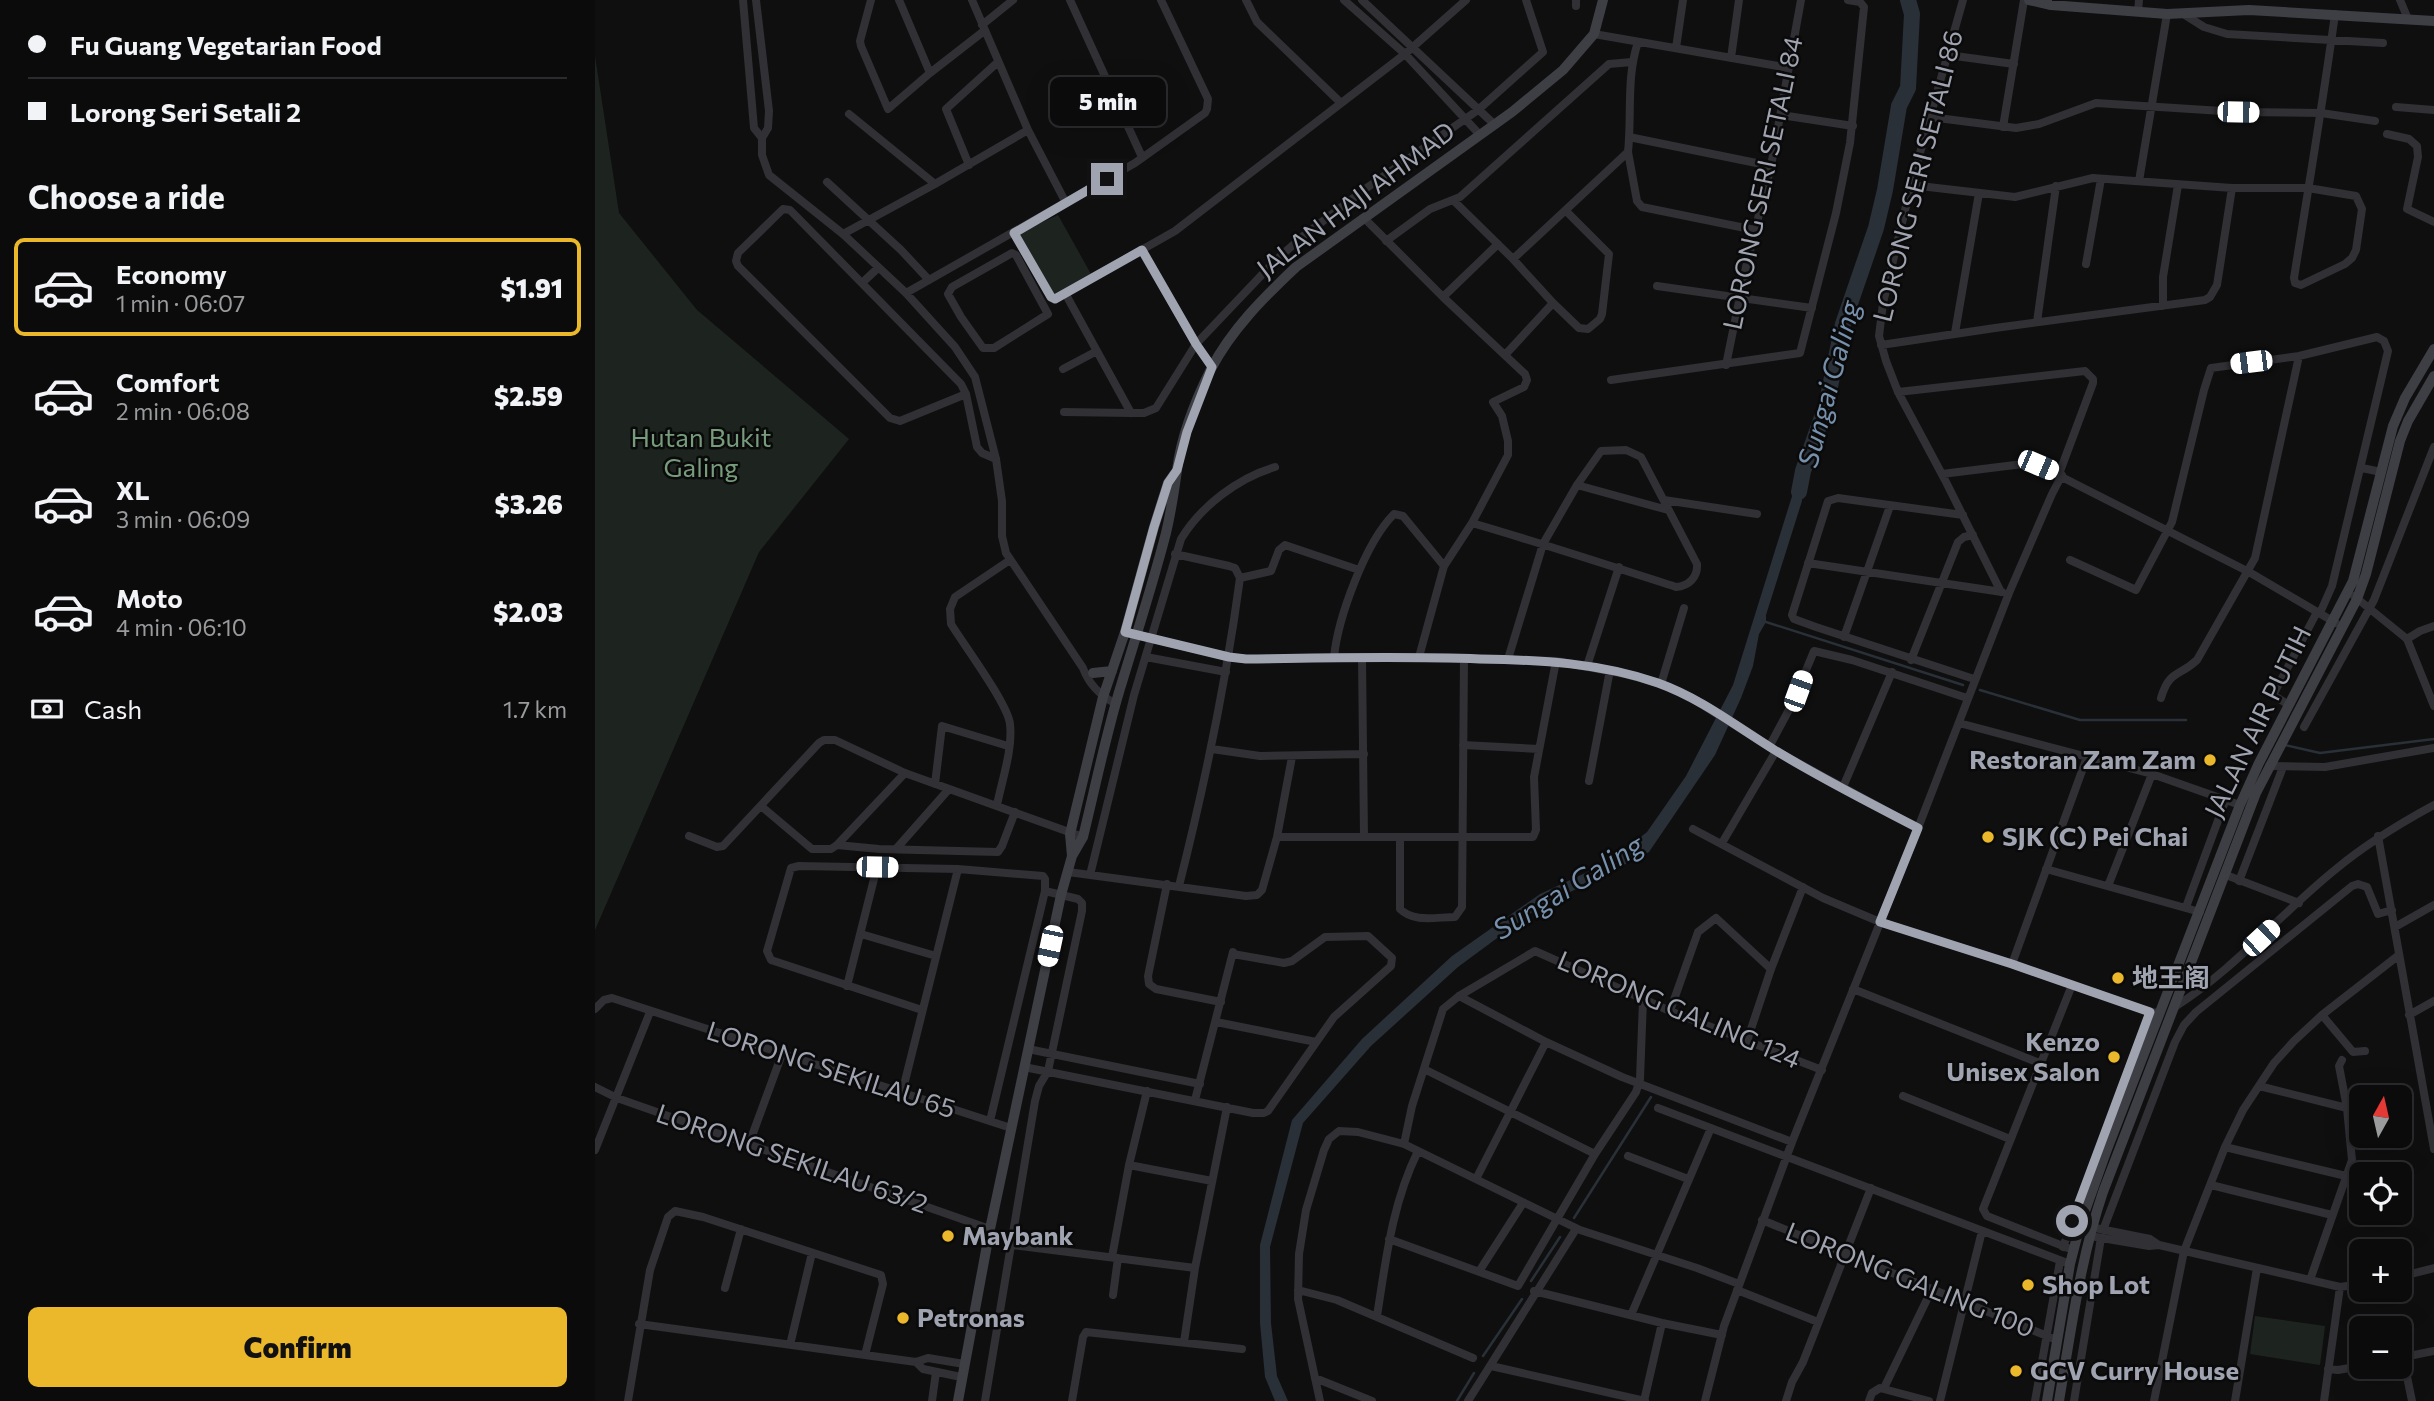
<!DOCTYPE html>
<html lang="en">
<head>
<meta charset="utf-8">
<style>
	body { margin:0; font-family:Commissioner,"Noto Sans SC",sans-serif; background:#141415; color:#f1f3f6; height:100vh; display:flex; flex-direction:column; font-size:26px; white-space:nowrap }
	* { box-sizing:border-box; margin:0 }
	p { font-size:23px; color:#9a9b9d }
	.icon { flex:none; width:38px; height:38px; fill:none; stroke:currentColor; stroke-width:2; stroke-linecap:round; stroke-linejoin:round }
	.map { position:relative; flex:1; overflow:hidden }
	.side { display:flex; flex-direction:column; background:#0b0b0c; width:595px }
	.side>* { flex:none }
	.hud { display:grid; align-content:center; height:154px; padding:0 28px; background:#0b0b0c }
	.needle { width:46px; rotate:8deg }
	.buttons { position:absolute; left:1754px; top:1085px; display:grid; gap:14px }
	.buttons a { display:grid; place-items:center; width:63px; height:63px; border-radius:10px; background:#0b0b0c; box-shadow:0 7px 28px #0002,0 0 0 2px #2b2b2d; font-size:35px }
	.end { position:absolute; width:32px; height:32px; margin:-16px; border:9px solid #a0a4b1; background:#111; box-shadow:0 0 0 4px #111 }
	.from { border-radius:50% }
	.bubble { position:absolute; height:49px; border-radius:10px; background:#0b0b0c; box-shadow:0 7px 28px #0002,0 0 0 2px #2b2b2d; font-size:23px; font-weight:800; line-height:49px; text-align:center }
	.car { position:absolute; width:21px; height:42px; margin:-21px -10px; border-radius:9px; box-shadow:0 0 5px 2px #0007; background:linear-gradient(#fff 24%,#345 0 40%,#fff 0 76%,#345 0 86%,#fff 0) }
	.hud b { display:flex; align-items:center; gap:24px; height:66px; font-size:26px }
	.hud b+b { border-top:2px solid #2b2b2d }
	.hud i { width:18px; height:18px; background:#f1f3f6 }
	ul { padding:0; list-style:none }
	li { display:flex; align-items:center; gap:21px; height:98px; margin:0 14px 10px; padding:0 14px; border:4px solid transparent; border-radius:10px }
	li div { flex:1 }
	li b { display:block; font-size:26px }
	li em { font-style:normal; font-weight:800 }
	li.selected { border-color:#ebb82c }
	li>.icon { width:63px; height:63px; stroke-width:1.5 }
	h2 { padding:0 28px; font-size:32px; line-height:84px }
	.pay { display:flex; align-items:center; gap:18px; height:77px; padding:0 28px; font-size:26px }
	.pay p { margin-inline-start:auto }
	.primary-button { display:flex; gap:14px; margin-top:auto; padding:14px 28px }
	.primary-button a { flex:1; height:80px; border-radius:10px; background:#ebb82c; color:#111; font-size:28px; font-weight:800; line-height:80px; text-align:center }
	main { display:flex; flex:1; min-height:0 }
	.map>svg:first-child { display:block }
</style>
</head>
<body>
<main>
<section class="side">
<div class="hud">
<b><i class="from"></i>Fu Guang Vegetarian Food</b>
<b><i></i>Lorong Seri Setali 2</b>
</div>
<h2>Choose a ride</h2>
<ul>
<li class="selected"><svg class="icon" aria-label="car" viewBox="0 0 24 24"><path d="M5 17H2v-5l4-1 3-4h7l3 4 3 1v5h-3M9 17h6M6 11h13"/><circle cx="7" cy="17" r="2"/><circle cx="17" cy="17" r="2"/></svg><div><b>Economy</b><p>1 min · 06:07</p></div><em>$1.91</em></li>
<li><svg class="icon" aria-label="car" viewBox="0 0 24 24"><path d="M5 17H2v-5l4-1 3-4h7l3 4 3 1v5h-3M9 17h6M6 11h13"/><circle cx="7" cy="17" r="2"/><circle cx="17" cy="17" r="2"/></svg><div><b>Comfort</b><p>2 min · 06:08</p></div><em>$2.59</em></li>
<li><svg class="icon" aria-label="car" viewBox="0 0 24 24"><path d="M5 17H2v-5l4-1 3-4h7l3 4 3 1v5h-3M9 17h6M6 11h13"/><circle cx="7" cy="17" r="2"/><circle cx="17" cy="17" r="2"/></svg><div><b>XL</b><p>3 min · 06:09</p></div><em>$3.26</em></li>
<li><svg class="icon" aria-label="car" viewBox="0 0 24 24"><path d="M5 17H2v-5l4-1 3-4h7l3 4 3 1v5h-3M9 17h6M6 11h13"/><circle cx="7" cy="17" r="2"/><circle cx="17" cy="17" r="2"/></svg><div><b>Moto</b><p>4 min · 06:10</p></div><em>$2.03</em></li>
</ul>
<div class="pay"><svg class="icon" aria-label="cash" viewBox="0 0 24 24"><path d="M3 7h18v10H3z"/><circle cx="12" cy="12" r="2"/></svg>Cash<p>1.7 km</p></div>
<div class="primary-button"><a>Confirm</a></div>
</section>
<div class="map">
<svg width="1839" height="1401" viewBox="0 0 1839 1401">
	<rect width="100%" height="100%" fill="#0f0f10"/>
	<!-- green -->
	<path fill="#1d241f" d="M 0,56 L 24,213 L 102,310 L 254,439 L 164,552 L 0,930 Z
		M 463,215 L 496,274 L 458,296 L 419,235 Z
		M 1660,1316 L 1730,1326 L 1725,1365 L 1655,1354 Z"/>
	<!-- water -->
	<path fill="#293038" d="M 1208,471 L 1207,501 L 1171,615 L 1171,622 L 1164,634 L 1158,666 L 1146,698 L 1120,755 L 1054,852 L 940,910 L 863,967 L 776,1046 L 708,1123 L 675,1247 L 676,1323 L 682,1376 L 693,1401 L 680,1401 L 670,1377 L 665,1323 L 665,1245 L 697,1120 L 767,1039 L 857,956 L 945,894 L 1014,862 L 1052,832 L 1091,776 L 1138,685 L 1198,493 Z"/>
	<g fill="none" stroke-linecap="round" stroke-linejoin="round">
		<!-- stream -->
		<path stroke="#293038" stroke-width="2.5" d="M 1168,621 L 1368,685
			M 1385,690 L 1485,720 L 1591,720
			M 1690,745 L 1725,753 L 1839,739
			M 979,1218 L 1056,1097
			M 936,1281 L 965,1237
			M 888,1356 L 927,1299
			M 862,1401 L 879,1373"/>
		<!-- river -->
		<path stroke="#293038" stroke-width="16" d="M 1204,492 L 1208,471 L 1231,406 L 1248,324 L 1281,228 L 1290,190 L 1304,106 L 1313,88 L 1317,14 L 1313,0"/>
		<!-- street -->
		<path stroke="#303035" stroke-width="8" d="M 148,0 L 159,128 L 167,138
			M 161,0 L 174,111 L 173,128 L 167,138 L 167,155 L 174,175 L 248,234 L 311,293 L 360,347 L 380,377 L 401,459 L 407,501 L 407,536 L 411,553 L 488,668 C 494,685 506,696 521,704
			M 276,0 L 265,41 L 266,46 L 293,109 L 335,73 L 389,31
			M 304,0 L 335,73
			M 377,0 L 433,130 L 471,203
			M 475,0 L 547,157
			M 651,0 L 662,22 L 746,103
			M 749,0 L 810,54 L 885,135
			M 767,0 L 900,125
			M 1368,0 L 1316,185 L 1288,303 L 1284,336 L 1291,361 L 1303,392 L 1350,480 L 1406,592
			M 1805,0 L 1813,19
			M 981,6 L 981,0
			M 1543,12 L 1544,0
			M 1590,15 L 1609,27 L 1632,34 L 1788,43
			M 387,25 L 418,0
			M 999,34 L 1194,68
			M 1081,48 L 1088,0
			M 1353,55 L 1419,64
			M 1136,58 L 1144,0
			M 1801,107 L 1839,110
			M 254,114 L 340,184
			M 1186,115 L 1258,126
			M 1335,117 L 1421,128 L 1444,124 L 1501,103 L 1643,112 L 1726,113 L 1780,121
			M 1408,127 L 1429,0
			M 1792,134 L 1814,139 L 1822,146 L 1823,157 L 1812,209 L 1839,222
			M 1034,137 L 1176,166
			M 1033,152 L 1042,201 L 1047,207 L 1160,230
			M 374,165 L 351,109 L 403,62
			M 1544,181 L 1572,14
			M 232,182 L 306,250 L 334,280
			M 1316,185 L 1420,197 L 1498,178 L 1637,188 L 1713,188 L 1761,196 L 1767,209 L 1761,250 L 1757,258 L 1750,264 L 1706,285 L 1700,283 L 1699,278 C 1713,190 1728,102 1740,14
			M 859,201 L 918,259 L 958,303 L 984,328 L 993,329 L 1005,319 L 1007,314 L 1014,254 L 971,211
			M 769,218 L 848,297 L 930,374 L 932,380 L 929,387 L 898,402 L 907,416 L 913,441 L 913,455 L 877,523 L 849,566 L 824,657
			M 419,233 L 456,297 L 460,299 L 580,231 L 810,54 L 871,0
			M 248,234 L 340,184 L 433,130
			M 791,241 L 835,209 L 865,197 L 1014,64 L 1037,62
			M 546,250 L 601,344 L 617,367
			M 417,253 L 421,255 L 453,314 L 399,348 L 388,348 L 366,317 L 353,294 L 357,287 Z
			M 918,259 L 1033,152 C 1037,115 1031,78 1043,42
			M 1491,264 L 1506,179
			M 268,282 L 283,268
			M 1062,286 L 1217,308
			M 311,293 L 540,163 L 610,113 L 612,109 L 613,99 L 566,0
			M 470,293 L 536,413
			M 848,297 L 903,244
			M 1568,306 L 1568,277 L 1583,185
			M 1442,322 L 1461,186
			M 1360,333 L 1384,193
			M 1286,345 L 1400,328 L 1610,300 L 1615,297 L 1622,285 L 1637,188
			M 910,355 L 958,303
			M 1131,365 L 1151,267 L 1176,166 L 1206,0
			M 468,369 L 502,351
			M 1016,380 L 1205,353 L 1241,213 L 1255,143 L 1269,7 L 1265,2 L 1253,0
			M 1303,392 L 1490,371 L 1498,379 L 1498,383 L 1464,474
			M 371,394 L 305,421 L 295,418 L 143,266 L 141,261 L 143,253 L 188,209 L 195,210 L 366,384 L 371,394 L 382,447 L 387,453 L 401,459
			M 469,412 L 536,413 L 549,413 L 561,408 L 601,344 L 680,261 L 707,237 L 773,187 L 883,110 L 948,52 L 931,0
			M 1767,468 L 1786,472
			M 1347,474 L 1428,464 L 1443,465 L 1654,572 L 1741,623
			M 982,485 L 1073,510
			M 1069,500 L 1162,514
			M 1368,515 L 1243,498 L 1233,501 L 1197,615 L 1199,619 L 1221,627 L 1379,679
			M 877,523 C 946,543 1013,565 1081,587 C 1094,586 1103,577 1102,564 L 1046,457 L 1031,450 L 1006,451 L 982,485 L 948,544 L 913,659
			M 580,554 L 634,566 L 640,568 L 645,578 C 631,683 610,783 584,886
			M 1475,560 L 1541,590 L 1577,522 L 1609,390 L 1616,368 L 1704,356 L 1782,337 L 1789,341 L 1793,351 L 1737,586 L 1725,613
			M 1213,563 L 1407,592
			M 645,578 L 676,571 L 684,550 L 690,545 L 764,570
			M 1759,596 L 1812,639 L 1839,706
			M 537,634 L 634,657 L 651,659 L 782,657 L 961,661 L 1030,674 L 1066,684 L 1095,697 L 1181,751 L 1323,828
			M 1249,637 L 1295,506
			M 1812,639 L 1825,631 L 1839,626
			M 551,657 L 631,672
			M 739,657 C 743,618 770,543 799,514 L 808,516 L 849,566
			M 767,657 L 769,836
			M 1316,660 L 1363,542 L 1369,537 L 1378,535
			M 992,666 L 1024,567
			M 1066,684 L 1089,608
			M 1566,698 C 1574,670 1584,677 1602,660 L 1660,558 L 1704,356
			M 1694,705 L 1678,695 L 1722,612
			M 1364,723 L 1557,774 L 1645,805
			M 1709,727 L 1779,600 L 1839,447
			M 868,745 L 944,749
			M 1174,747 L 1197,704 L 1219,651 L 1257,660 L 1372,698
			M 617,749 L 665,756 L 769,754
			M 1674,766 L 1730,767 L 1839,748
			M 994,781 L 1015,670
			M 340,784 L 347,726 L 413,746
			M 1248,787 L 1297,672
			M 402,805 C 407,780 418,749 415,724 C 413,704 369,645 356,624 L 355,609 L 360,597 L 415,560
			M 166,806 L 217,849 L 236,849 L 242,845 L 310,773
			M 1098,829 L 1228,898 L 1285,922 L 1417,964 L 1555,1012 L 1565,1013
			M 94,836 L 122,847 L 128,846 L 224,743 L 229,740 L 240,740 L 310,773 L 488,837
			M 1783,836 L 1839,1149
			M 682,837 L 938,837 L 941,830 L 939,777 L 961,661
			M 805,837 L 805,909 C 819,923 841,917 860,917 L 867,907 L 869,658
			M 1127,843 L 1181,751
			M 242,845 L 284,849 L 403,852 L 407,846 L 420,812
			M 301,849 L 354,789
			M 1451,869 L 1605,912
			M 473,872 L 651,896 L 662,895 L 667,890 L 682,837 L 697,757
			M 495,875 L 539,695 L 586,539 C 606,506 643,478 680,467
			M 1631,875 L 1704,903
			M 1644,881 L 1688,767
			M 572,884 L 553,976 L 554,984 L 561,989 L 626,1002
			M 1513,886 L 1557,774
			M 1591,907 L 1631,799
			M 1800,927 L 1839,905
			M 266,934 L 341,956
			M 1417,964 L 1492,757
			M 1477,985 L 1388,1209 L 1392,1216 L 1478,1250
			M 252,986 L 282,867
			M 1258,989 L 1447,1064
			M 864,996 L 951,1042 L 1027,1077 L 1197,1142
			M 1578,1008 C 1639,970 1685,914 1741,869 C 1771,844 1804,824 1839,805
			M 0,1009 L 9,1000 L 17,998 L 416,1128
			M 327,1010 L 176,960 L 172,951 L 196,868 L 204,866 L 363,869 L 448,876 L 450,879 L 450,891 L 395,1121
			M 1075,1011 L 1103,932 L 1121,918 L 1176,969
			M 1727,1015 L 1758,1052 L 1770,1051
			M 1814,1015 L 1839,1001
			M 621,1022 L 721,1042
			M 1152,1041 L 1176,969 L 1208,887
			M 433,1049 L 605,1084
			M 429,1067 L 658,1113 L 669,1113 L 673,1111 L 739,1017 L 796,966 L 797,958 L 773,936 L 730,937 L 697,961 L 689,963 L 638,954
			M 829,1069 L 1000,1154
			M 1664,1086 L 1752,1108
			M 0,1087 L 22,1098 L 395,1229
			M 307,1093 L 363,869
			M 1308,1096 L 1415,1139
			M 600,1100 L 638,952
			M 1063,1108 L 1475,1264
			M 154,1144 L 187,1054
			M 809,1144 L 817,1106 L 848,1009 L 864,996 L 940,951 L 1075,1011 L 1227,1070
			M 1630,1147 L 1751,1176
			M 0,1150 L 55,1012
			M 1033,1156 L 1093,1179
			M 534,1165 L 617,1181
			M 881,1179 L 951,1042
			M 1616,1185 L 1737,1215
			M 1167,1220 L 1462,1340
			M 1485,1225 L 1555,1239 L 1564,1245 L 1745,1287 L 1766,1284
			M 1508,1230 L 1580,1042 L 1589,1025 L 1601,1012 L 1757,886 L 1763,884 L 1772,887 L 1783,914 L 1797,910
			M 1501,1237 L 1554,1246 L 1564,1245
			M 794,1239 L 923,1286 L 1000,1154 L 1041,1092 L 1045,1079 L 1048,1000
			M 418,1245 L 600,1268
			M 1468,1247 L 1555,1012
			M 517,1257 L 534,1165 L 552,1091
			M 885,1270 L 928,1203
			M 1804,1277 L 1839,1268
			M 1715,1280 L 1757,1160 L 1752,1108 L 1744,1066 L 1747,1060
			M 130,1288 L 146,1229
			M 703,1290 L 742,1300 L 878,1358
			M 1142,1290 L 1223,1322
			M 939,1291 L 1067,1323 L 1127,1335
			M 518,1295 L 523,1258
			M 1036,1315 L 1116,1128
			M 782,1316 C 791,1259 797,1204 823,1151
			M 44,1324 L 321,1362 L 333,1358 L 369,1364
			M 589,1342 L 600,1268 L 632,1107
			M 195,1345 L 217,1253
			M 1808,1357 L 1817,1401
			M 1804,1358 L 1839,1351
			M 321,1362 L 328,1369 L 366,1377
			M 896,1366 L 1050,1401
			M 1733,1369 L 1743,1370 L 1766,1366
			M 720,1378 L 777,1401
			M 1289,1388 L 1337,1289
			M 33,1401 L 55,1270 L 73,1217 L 80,1211 L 108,1217 L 286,1275 L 288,1284 L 270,1355
			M 337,1401 L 341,1372
			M 390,1401 L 440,1101 L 444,1086 L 453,1071 L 487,911 L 487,903 L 483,899 L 450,891
			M 477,1401 L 488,1337 L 491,1332 L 647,1349
			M 725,1401 L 703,1299 L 704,1254 L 711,1210 L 729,1150 L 734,1139 L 744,1131 L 763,1132 L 809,1144 L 985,1230 L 1102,1268 L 1144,1284
			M 873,1401 L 981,1229
			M 1049,1401 L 1067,1323
			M 1110,1401 L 1129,1326 L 1197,1142 L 1323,828 L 1414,593 L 1457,494 L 1467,475
			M 1191,1401 L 1197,1382 L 1208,1362 L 1276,1188
			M 1274,1401 L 1277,1393 L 1285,1388 L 1334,1401
			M 1345,1401 L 1387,1231
			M 1440,1401 L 1465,1261
			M 1479,1401 L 1506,1238
			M 1559,1401 L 1589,1251 L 1630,1147 L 1648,1110 L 1679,1063 L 1699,1041 L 1727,1015 L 1804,955
			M 1640,1401 L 1662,1268
			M 1729,1401 L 1745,1287"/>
		<!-- secondary -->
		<path stroke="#3e3f45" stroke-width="10" d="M 1434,0 L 1456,5 L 1572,14 L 1654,10 L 1839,21
			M 498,673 L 517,671
			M 477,856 L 475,834 L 508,697 L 530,632 L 559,527 L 573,483 L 581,472
			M 1595,965 L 1600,974 L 1611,984
			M 363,1401 L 395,1229 L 466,895 L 477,856 L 488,837 C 500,788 510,739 524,692 C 540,639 557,587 571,533 C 576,512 579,492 582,470 C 586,437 601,399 616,369 C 636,330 669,297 701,267 L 917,112 L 968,70 L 999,34 L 1008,0
			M 1452,1401 L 1475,1264 L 1485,1225 L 1511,1152 L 1645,805 L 1664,763 L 1758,581 L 1798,426 L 1810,398 L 1839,349
			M 1464,1401 C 1476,1331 1485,1260 1508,1192 L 1661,793 L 1762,599 L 1771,574 L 1805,441 L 1813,421 L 1839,376"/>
	</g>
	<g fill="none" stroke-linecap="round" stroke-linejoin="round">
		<!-- route -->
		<path stroke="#a0a4b1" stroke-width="9" d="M 512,179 L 419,233 L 456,297 L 460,299 L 547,250 L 601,344 L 617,367 L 592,432 L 582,470 L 573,483 L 559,527 L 530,632 L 634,657 L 651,659 C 729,658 807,656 885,659 C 946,660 1006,663 1063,683 C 1105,698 1141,726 1178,749 C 1225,778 1275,803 1323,828 L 1285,922 L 1417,964 L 1555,1012 L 1477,1221"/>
	</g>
	<!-- markers -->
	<g fill="#ebb82c" stroke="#0a0a0b" stroke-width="2.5">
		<circle cx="1615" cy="760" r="7"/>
		<circle cx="1393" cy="837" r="7"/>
		<circle cx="1523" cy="978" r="7"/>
		<circle cx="1519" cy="1057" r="7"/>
		<circle cx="353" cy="1236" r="7"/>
		<circle cx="1433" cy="1285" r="7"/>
		<circle cx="308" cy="1318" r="7"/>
		<circle cx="1421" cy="1371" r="7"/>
	</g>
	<g text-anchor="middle" stroke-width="5" stroke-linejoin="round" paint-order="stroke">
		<!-- street labels -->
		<g font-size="26" fill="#a0a4b1" stroke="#0a0a0b">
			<text transform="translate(1323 176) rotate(-76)" y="9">LORONG SERI SETALI 86</text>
			<text transform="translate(1168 183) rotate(-78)" y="9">LORONG SERI SETALI 84</text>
			<text transform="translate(761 200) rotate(-37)" y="9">JALAN HAJI AHMAD</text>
			<text transform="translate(1663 722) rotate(-64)" y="9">JALAN AIR PUTIH</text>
			<text transform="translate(1084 1010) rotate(23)" y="9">LORONG GALING 124</text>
			<text transform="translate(236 1070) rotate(18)" y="9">LORONG SEKILAU 65</text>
			<text transform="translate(197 1159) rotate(19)" y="9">LORONG SEKILAU 63/2</text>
			<text transform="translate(1315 1280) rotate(22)" y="9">LORONG GALING 100</text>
		</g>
		<!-- park labels -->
		<g font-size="26" fill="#779c7c" stroke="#0a0a0b">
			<text x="106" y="447">Hutan Bukit<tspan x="106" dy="30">Galing</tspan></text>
		</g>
		<!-- poi labels -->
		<g font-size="26" font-weight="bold" fill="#a0a4b1" stroke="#0a0a0b" text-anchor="start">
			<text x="1601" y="769" text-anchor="end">Restoran Zam Zam</text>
			<text x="1407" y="846">SJK (C) Pei Chai</text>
			<text x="1537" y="987">地王阁</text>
			<text x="1505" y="1051" text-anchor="end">Kenzo<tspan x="1505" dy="30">Unisex Salon</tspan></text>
			<text x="367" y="1245">Maybank</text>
			<text x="1447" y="1294">Shop Lot</text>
			<text x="322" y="1327">Petronas</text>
			<text x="1435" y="1380">GCV Curry House</text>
		</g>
		<!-- water labels -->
		<g font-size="28" font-style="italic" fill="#7790ac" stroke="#0a0a0b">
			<text transform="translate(1234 384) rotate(-75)" y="10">Sungai Galing</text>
			<text transform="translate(973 887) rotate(-32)" y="10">Sungai Galing</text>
		</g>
	</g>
</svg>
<div class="buttons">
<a><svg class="needle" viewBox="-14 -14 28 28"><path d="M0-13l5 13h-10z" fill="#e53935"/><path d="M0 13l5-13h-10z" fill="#9a9b9d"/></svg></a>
<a><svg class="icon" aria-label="locate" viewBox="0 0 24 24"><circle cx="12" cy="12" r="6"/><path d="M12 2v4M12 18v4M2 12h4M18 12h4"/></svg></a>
<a>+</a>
<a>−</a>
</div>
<i class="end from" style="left:1477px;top:1221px"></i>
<i class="end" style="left:512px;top:179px"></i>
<div class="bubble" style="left:455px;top:77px;width:116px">5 min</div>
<i class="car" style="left:1643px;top:112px;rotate:91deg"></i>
<i class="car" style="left:1656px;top:362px;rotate:263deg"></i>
<i class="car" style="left:1443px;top:465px;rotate:113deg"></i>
<i class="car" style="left:1203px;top:691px;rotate:20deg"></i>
<i class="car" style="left:282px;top:867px;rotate:91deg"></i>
<i class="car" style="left:1666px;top:938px;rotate:47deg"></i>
<i class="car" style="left:455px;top:946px;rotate:192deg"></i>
</div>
</main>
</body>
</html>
